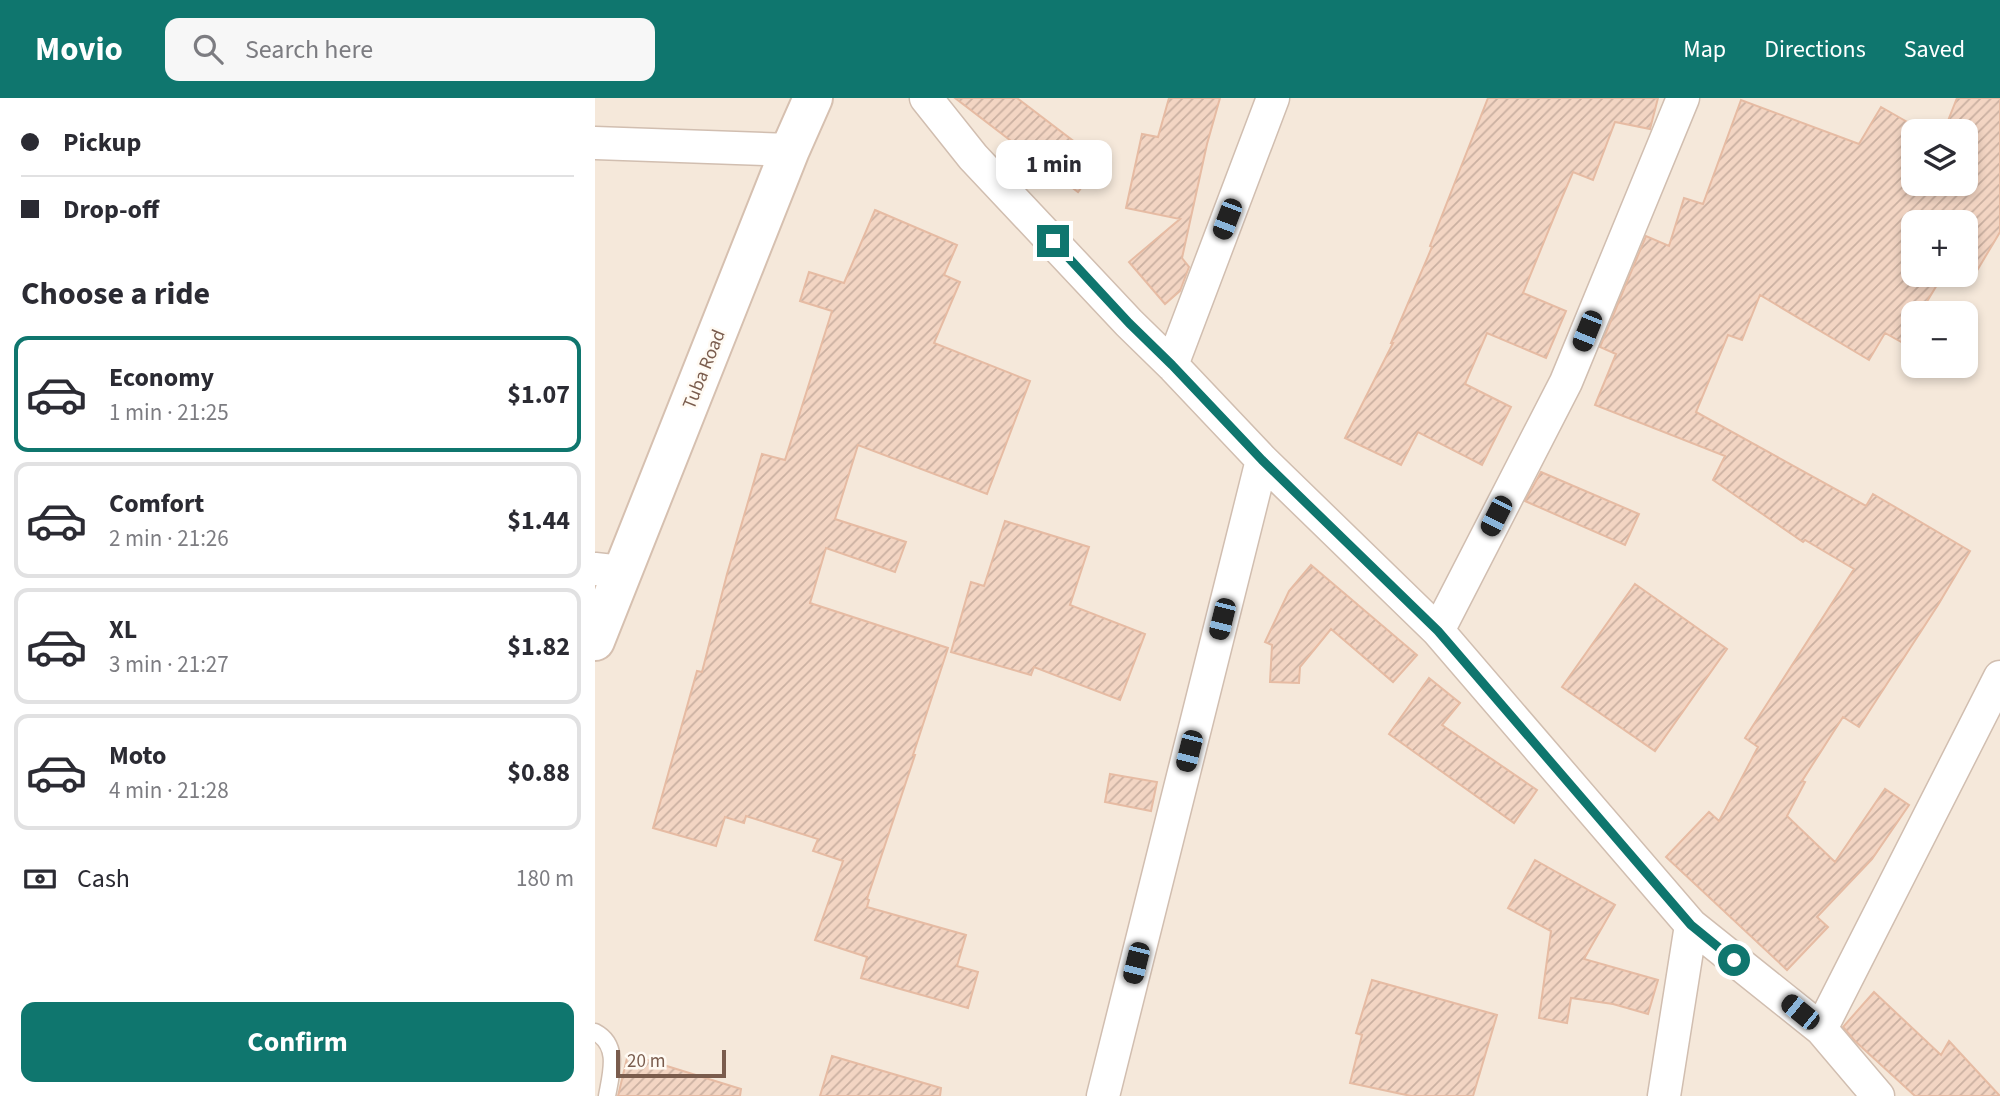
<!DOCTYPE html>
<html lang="en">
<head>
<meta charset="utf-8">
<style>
	body { margin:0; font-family:"Source Sans 3",sans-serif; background:#f7f7f7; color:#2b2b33; height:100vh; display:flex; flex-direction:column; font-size:26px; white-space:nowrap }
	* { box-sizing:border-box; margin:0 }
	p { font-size:23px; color:#7c7c81 }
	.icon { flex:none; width:38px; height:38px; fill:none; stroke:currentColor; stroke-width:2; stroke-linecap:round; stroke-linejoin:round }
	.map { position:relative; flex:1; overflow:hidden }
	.sheet { display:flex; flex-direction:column; background:#fff; width:595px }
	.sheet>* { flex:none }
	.top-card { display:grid; align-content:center; height:154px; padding:0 21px; background:#fff }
	.controls { position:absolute; left:1306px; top:21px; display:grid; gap:14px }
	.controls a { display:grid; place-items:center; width:77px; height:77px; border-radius:14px; background:#fff; box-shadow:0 4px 10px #0003; font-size:35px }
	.scale { position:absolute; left:21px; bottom:18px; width:110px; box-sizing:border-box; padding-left:7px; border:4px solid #7a5c4d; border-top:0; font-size:19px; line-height:24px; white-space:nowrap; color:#7a5c4d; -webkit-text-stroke:5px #fffaf3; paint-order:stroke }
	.end { position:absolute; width:32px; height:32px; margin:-16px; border:9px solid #0f766e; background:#fff; box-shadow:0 0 0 4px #fff }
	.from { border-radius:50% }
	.bubble { position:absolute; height:49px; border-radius:14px; background:#fff; box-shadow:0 4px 10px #0003; font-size:23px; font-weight:700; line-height:49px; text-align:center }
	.car { position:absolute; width:21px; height:42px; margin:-21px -10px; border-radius:9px; box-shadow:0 0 5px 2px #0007; background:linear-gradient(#222 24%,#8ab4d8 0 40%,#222 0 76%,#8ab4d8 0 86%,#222 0) }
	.top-card b { display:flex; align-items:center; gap:24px; height:66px; font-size:26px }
	.top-card b+b { border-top:2px solid #e1e1e2 }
	.top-card i { width:18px; height:18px; background:#2b2b33 }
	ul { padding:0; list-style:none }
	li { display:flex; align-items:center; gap:21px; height:116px; margin:0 14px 10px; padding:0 7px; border:4px solid #e1e1e2; border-radius:14px }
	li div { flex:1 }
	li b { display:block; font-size:26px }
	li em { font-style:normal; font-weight:700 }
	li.on { border-color:#0f766e }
	li>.icon { width:63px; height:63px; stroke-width:1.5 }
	h2 { padding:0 21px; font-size:32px; line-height:84px }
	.pay { display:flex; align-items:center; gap:18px; height:77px; padding:0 21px; font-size:26px }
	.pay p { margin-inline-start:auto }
	.cta { display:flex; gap:14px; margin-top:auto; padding:14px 21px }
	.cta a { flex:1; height:80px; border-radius:14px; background:#0f766e; color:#fff; font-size:28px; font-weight:700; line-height:80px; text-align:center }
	header { display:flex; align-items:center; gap:42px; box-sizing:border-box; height:98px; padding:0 35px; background:#0f766e; color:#fff }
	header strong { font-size:33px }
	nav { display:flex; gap:38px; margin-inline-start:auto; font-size:24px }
	.search { width:490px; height:63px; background:#f7f7f7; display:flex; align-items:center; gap:18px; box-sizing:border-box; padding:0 24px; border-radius:14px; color:#7c7c81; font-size:26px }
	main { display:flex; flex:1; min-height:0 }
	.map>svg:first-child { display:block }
</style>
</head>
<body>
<header>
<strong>Movio</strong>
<div class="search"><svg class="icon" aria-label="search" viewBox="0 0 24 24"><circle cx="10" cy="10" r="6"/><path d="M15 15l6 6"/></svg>Search here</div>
<nav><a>Map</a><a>Directions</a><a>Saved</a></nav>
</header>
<main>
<section class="sheet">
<div class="top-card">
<b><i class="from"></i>Pickup</b>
<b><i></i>Drop-off</b>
</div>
<h2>Choose a ride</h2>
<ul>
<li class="on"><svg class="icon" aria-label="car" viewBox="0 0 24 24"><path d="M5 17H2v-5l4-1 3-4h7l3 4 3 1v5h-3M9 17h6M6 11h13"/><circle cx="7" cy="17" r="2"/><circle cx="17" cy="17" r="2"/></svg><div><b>Economy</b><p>1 min · 21:25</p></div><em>$1.07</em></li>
<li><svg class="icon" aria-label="car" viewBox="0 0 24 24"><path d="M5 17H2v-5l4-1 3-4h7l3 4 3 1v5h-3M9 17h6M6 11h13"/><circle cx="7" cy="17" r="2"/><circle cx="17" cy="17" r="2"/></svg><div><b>Comfort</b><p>2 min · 21:26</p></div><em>$1.44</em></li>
<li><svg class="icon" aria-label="car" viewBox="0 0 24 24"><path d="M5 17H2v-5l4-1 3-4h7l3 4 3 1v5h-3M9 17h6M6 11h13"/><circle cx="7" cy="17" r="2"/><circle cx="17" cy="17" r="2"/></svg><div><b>XL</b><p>3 min · 21:27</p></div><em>$1.82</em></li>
<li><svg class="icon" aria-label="car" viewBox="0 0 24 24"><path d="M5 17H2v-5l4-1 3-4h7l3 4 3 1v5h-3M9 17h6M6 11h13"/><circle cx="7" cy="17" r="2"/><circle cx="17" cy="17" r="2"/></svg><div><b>Moto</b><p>4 min · 21:28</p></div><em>$0.88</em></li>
</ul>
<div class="pay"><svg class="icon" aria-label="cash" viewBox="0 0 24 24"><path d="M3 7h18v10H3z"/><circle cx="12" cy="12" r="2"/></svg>Cash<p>180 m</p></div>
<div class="cta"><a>Confirm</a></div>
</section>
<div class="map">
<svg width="1405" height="998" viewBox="0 0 1405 998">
	<defs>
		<pattern id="building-hatch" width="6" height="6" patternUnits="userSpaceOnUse" patternTransform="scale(1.75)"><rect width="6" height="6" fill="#f3d5c3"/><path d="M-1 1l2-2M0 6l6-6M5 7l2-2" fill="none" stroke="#cab0a1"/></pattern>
	</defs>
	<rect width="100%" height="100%" fill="#fdf6ec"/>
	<!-- residential -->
	<path fill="#f5e8da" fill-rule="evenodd" d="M 0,0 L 1405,0 L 1405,998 L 0,998 ZM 1318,33 L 1370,33 L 1370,86 L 1318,86 ZM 1318,124 L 1370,124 L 1370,177 L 1318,177 ZM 1318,215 L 1370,215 L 1370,268 L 1318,268 Z"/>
	<!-- building -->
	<path fill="url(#building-hatch)" stroke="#e6bba3" stroke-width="2" d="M 360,0 L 422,0 L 506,64 L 483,94 Z
		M 574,0 L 625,0 L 612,46 L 587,160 L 594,169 L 585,193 L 570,206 L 534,164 L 585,121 L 531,110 L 547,36 L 563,39 Z
		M 893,0 L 1063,0 L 1055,31 L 1020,24 L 998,82 L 978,74 L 966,102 L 928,195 L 971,213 L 951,260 L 892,235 L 870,286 L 916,309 L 887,367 L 823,334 L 806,367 L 750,340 L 798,245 L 796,245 L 837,149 L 835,148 Z
		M 1362,0 L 1405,0 L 1405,134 L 1380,176 L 1370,171 L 1370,124 L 1318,124 L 1318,177 L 1348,177 L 1325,215 L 1318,215 L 1318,228 L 1308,245 L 1290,235 L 1274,262 L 1165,197 L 1147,242 L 1133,237 L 1101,314 L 1271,408 L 1278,396 L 1375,453 L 1343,507 L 1264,629 L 1248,619 L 1207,683 L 1210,684 L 1192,718 L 1240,764 L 1290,691 L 1314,707 L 1277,761 L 1222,819 L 1233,829 L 1192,872 L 1071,759 L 1114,714 L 1124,723 L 1163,649 L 1150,640 L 1259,471 L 1210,442 L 1208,444 L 1118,382 L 1130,358 L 1000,307 L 1021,256 L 1005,249 L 1051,138 L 1074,148 L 1089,100 L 1108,106 L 1146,2 L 1264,46 L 1286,9 L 1328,33 L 1318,33 L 1318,86 L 1370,86 L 1370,33 L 1349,33 Z
		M 280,112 L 362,147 L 349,177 L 365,184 L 339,245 L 435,283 L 392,396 L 263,347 L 240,421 L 311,444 L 300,474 L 231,450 L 215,505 L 353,550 L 318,657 L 320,657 L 272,801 L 274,802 L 272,809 L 371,837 L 362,868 L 383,874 L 373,910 L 266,880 L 272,859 L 220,842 L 248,763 L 218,753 L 223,741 L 151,718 L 149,725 L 130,719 L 121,748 L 58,730 L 102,573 L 107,574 L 132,476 L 167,356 L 190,362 L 237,213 L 205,203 L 214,174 L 249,185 Z
		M 946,374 L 1044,416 L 1030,447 L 930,403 Z
		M 410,423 L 494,449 L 475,507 L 550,536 L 525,602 L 439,569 L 436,577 L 356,554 L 376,484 L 389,488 Z
		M 716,467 L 822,557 L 798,584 L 736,531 L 705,569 L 704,585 L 675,584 L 677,547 L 670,544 L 694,493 Z
		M 1040,486 L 1132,551 L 1060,653 L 967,589 Z
		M 834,580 L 865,605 L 847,627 L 942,692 L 919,725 L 794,636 Z
		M 515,676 L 562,684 L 556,713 L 510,704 Z
		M 940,762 L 1020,807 L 989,861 L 1063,882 L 1053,916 L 1018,906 L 976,900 L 972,925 L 944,920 L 956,833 L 913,810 Z
		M 777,882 L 902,917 L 878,998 L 816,998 L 755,985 L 767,937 L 761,935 Z
		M 1279,894 L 1346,957 L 1354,943 L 1405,998 L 1320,998 L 1260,943 L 1248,929 Z
		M 33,956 L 146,991 L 145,998 L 23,998 Z
		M 237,958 L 346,990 L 345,998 L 225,998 Z"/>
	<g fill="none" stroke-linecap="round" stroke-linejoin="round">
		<!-- lane casing -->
		<g stroke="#d1beb0" stroke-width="19">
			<path id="lane" d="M 0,934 C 25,947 16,976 12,998"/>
		</g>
		<!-- street casing -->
		<g stroke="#d1beb0" stroke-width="35">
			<path id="street" d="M 331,0 L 378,59 L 534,225 L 577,267 L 667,362 L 843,533 L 1096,827 L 1226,931 L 1283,998
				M 0,45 L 195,52
				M 577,267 L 678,0
				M 0,471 L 27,474
				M 843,533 L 971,284 L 1088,0
				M 1226,931 L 1405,579
				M 508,998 L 667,362
				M 1069,998 L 1096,827"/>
		</g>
		<!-- secondary casing -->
		<g stroke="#d6c0b0" stroke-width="42">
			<path id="secondary" d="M 0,543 L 195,52 L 218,0"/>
		</g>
		<!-- lane -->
		<use href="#lane" stroke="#fff" stroke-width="16"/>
		<!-- street -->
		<use href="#street" stroke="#fff" stroke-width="32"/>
		<!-- secondary -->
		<use href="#secondary" stroke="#fff" stroke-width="38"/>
	</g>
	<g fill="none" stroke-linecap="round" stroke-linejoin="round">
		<!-- route -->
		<path stroke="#0f766e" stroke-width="9" d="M 458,143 L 534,225 L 577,267 L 667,362 L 843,533 L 1096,827 L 1139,862"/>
	</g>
	<g text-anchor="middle" stroke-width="5" stroke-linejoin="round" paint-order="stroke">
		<!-- street labels -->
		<g font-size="19" fill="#7a5c4d" stroke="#fffaf3">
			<text transform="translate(108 271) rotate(-68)" y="7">Tuba Road</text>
		</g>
	</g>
</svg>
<div class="controls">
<a><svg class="icon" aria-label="layers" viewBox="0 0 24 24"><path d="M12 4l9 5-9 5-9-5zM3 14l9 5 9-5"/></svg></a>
<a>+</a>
<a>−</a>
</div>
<div class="scale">20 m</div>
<i class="end from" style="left:1139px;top:862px"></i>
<i class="end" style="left:458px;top:143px"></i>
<div class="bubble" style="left:401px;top:42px;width:116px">1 min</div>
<i class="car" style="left:632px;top:121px;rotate:201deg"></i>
<i class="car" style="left:992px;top:233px;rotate:202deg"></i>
<i class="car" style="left:901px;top:418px;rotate:207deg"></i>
<i class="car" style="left:627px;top:521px;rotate:194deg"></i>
<i class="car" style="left:594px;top:653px;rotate:194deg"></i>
<i class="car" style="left:541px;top:865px;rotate:194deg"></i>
<i class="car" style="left:1205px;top:914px;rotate:309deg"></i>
</div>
</main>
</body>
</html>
